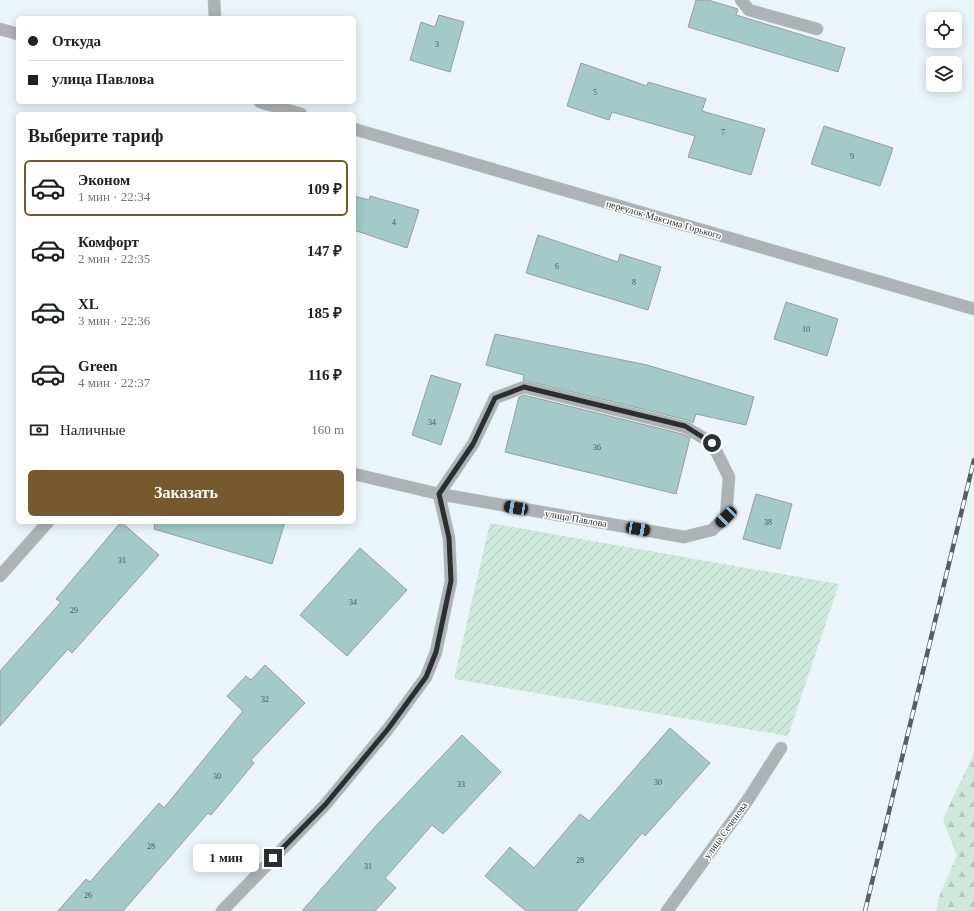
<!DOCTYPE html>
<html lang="ru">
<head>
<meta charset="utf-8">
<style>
	body { margin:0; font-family:"Times New Roman",serif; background:#f6f6f6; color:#202124; height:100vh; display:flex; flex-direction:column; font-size:15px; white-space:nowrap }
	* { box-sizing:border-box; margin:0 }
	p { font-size:13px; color:#757577 }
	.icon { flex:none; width:22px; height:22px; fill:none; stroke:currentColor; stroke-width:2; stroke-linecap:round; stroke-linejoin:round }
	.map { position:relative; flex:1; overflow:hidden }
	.side { position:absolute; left:16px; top:112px; width:340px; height:412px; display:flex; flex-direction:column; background:#fff; border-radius:6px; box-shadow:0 2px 10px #0003 }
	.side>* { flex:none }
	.banner { position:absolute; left:16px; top:16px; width:340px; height:88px; border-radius:6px; box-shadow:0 2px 10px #0003; display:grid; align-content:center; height:88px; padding:0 12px; background:#fff }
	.tools { position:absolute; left:926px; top:12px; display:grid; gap:8px }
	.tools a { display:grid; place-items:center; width:36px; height:36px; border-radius:6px; background:#fff; box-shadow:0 2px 10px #0003; font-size:20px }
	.end { position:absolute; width:18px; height:18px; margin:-9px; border:5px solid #2b2f30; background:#fff; box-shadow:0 0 0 2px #fff }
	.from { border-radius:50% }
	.bubble { position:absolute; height:28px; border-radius:6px; background:#fff; box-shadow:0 2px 10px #0003; font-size:13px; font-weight:800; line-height:28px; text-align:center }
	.car { position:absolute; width:12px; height:24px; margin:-12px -6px; border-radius:5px; box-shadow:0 0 3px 1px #0007; background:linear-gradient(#222 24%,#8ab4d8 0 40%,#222 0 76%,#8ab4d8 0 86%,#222 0) }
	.banner b { display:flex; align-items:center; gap:14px; height:38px; font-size:15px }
	.banner b+b { border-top:1px solid #e0e0e0 }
	.banner i { width:10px; height:10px; background:#202124 }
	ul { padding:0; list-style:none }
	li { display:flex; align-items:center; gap:12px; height:56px; margin:0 8px 6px; padding:0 4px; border:2px solid transparent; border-radius:6px }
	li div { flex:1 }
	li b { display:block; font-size:15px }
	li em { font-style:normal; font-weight:800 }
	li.on { border-color:#76592d }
	li>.icon { width:36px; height:36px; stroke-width:1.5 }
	h2 { padding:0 12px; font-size:18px; line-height:48px }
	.pay { display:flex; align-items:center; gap:10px; height:44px; padding:0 12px; font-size:15px }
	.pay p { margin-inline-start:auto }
	.cta { display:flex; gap:8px; margin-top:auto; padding:8px 12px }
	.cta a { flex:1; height:46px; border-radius:6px; background:#76592d; color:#fff; font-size:16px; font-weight:800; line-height:46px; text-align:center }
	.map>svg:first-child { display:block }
</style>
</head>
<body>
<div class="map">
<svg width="974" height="911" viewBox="0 0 974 911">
	<defs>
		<pattern id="forest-firs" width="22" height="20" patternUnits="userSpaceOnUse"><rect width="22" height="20" fill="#cee8db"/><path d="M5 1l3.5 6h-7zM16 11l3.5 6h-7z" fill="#b1c7bc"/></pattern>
		<pattern id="garden-furrows" width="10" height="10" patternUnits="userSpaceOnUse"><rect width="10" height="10" fill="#cee8db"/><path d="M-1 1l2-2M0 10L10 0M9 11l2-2" fill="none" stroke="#b1c7bc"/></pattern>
	</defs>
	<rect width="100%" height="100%" fill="#ebf5f9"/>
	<!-- forest -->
	<path fill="url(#forest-firs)" d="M 974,753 L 974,911 L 936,911 L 940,894 L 957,856 L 943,819 Z"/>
	<!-- garden -->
	<path fill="url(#garden-furrows)" d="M 490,523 L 839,584 L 788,736 L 454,679 Z"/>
	<!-- building -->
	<path fill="#a3cac7" stroke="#949f9e" d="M 696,0 L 708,0 L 738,9 L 736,15 L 845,48 L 838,72 L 688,27 Z
		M 439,15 L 464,22 L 450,72 L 410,60 L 421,22 L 435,27 Z
		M 581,63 L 647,86 L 648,82 L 706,99 L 702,111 L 765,129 L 751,175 L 688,157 L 695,136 L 612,112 L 609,120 L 567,106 Z
		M 824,126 L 893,148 L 880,186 L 811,164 Z
		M 354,196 L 369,200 L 370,196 L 419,210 L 407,248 L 354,230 Z
		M 538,235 L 618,262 L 620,254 L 661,267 L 648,310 L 526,273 Z
		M 786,302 L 838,319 L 827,356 L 774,339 Z
		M 495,334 L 647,365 L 754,397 L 746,425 L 696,414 L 693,423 L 687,420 L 523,380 L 524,375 L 486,365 Z
		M 431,375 L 461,384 L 441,445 L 412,435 Z
		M 524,395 L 682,434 L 690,438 L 676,494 L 505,452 L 519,397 Z
		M 756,494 L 792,504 L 780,549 L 743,539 Z
		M 121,522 L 159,555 L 72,653 L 68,649 L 0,726 L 0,671 L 61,602 L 56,599 Z
		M 155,522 L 285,522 L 272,564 L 154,529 Z
		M 360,548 L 407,590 L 347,656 L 300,615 Z
		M 265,665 L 305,703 L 251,760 L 254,763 L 211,815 L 208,813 L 123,911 L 58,911 L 86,879 L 90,882 L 159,803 L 164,808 L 243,711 L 227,696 L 246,676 L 251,680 Z
		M 670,728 L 710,763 L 645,836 L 642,833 L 576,911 L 526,911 L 485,876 L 510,847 L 534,868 L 580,814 L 589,821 Z
		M 462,735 L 501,772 L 443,834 L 432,825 L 385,878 L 396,888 L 375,911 L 302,911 L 375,827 Z"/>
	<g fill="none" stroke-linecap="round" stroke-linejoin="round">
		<!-- service casing -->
		<g stroke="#c8d1d5" stroke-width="13">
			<path id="service" d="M 214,0 L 215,18
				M 741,0 L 749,10 L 817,29
				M 439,494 L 473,444 L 495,398 L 524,387 L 685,427 L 712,443 L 729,477 L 726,517 L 712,530 L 684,537"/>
		</g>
		<!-- minor casing -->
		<g stroke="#c8d1d5" stroke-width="13">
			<path id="minor" d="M 0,29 L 18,34
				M 260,102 L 301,114
				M 354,129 L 974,309
				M 354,474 L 439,494 L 684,537
				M 0,576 L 48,522
				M 222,911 L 325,805 L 388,729 L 426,677 L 436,652 L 451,581 L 449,538 L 439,494
				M 667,911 L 747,801 L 781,748"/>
		</g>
		<!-- service -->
		<use href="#service" stroke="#afb2b5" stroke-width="12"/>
		<!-- minor -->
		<use href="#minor" stroke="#afb2b5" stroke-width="12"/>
		<!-- rail casing -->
		<g stroke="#585e5f" stroke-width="4.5">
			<path id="rail" d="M 865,911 L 974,460"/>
		</g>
		<!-- rail -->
		<use href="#rail" stroke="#fff" stroke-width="3" stroke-dasharray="9" stroke-linecap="butt"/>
	</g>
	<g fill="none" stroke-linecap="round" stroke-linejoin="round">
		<!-- route -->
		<path stroke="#2b2f30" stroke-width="5" d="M 273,858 L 325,805 L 388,729 L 426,677 L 436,652 L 451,581 L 449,538 L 439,494 L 473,444 L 495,398 L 524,387 L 685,426 L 712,443"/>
	</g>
	<g text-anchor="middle" stroke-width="3" stroke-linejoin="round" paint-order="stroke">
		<!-- number labels -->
		<g font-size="8" fill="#495656">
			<text x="437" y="47">3</text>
			<text x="595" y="95">5</text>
			<text x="723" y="135">7</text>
			<text x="852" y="159">9</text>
			<text x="394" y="225">4</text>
			<text x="557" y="269">6</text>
			<text x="634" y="285">8</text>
			<text x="806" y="332">10</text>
			<text x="432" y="425">34</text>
			<text x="597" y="450">36</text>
			<text x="768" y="525">38</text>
			<text x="122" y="563">31</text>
			<text x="353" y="605">34</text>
			<text x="74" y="613">29</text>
			<text x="265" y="702">32</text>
			<text x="217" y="779">30</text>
			<text x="658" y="785">30</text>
			<text x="461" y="787">33</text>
			<text x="151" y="849">28</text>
			<text x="580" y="863">28</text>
			<text x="368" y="869">31</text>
			<text x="88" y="898">26</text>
		</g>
		<!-- street labels -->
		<g font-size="10" fill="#2b2f30" stroke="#fff">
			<text transform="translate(664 219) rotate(16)" y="4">переулок Максима Горького</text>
			<text transform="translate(576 518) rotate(10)" y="4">улица Павлова</text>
			<text transform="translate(725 830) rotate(-54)" y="4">улица Сеченова</text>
		</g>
	</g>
</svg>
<div class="tools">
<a><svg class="icon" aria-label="locate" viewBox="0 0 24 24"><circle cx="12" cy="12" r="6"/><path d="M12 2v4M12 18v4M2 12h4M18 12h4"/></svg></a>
<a><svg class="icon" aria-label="layers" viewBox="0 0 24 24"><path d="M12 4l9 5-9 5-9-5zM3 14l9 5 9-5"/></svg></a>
</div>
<i class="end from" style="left:712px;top:443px"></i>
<i class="end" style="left:273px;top:858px"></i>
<div class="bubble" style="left:193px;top:844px;width:66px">1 мин</div>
<i class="car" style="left:516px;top:508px;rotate:280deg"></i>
<i class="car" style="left:726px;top:517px;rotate:226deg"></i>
<i class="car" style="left:638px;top:529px;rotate:100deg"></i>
<div class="banner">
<b><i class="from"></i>Откуда</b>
<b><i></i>улица Павлова</b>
</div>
<section class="side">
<h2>Выберите тариф</h2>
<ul>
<li class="on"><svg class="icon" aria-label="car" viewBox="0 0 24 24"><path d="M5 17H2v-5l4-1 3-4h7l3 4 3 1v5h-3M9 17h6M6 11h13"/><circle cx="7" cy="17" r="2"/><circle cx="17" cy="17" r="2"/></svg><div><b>Эконом</b><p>1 мин · 22:34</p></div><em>109 ₽</em></li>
<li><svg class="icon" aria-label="car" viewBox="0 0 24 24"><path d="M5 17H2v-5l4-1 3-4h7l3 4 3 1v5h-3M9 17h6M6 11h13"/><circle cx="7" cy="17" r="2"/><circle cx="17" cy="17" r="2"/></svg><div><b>Комфорт</b><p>2 мин · 22:35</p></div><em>147 ₽</em></li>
<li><svg class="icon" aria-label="car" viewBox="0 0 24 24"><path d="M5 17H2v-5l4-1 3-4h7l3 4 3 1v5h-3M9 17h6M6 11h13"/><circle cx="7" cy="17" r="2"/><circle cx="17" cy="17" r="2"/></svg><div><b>XL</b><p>3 мин · 22:36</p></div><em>185 ₽</em></li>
<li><svg class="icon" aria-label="car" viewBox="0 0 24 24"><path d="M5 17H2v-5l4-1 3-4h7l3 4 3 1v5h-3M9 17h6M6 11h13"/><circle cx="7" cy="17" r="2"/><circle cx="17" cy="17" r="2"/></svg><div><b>Green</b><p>4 мин · 22:37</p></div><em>116 ₽</em></li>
</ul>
<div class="pay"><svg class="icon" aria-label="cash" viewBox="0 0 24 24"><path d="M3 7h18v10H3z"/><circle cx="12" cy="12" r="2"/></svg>Наличные<p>160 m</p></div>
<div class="cta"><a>Заказать</a></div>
</section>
</div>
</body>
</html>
